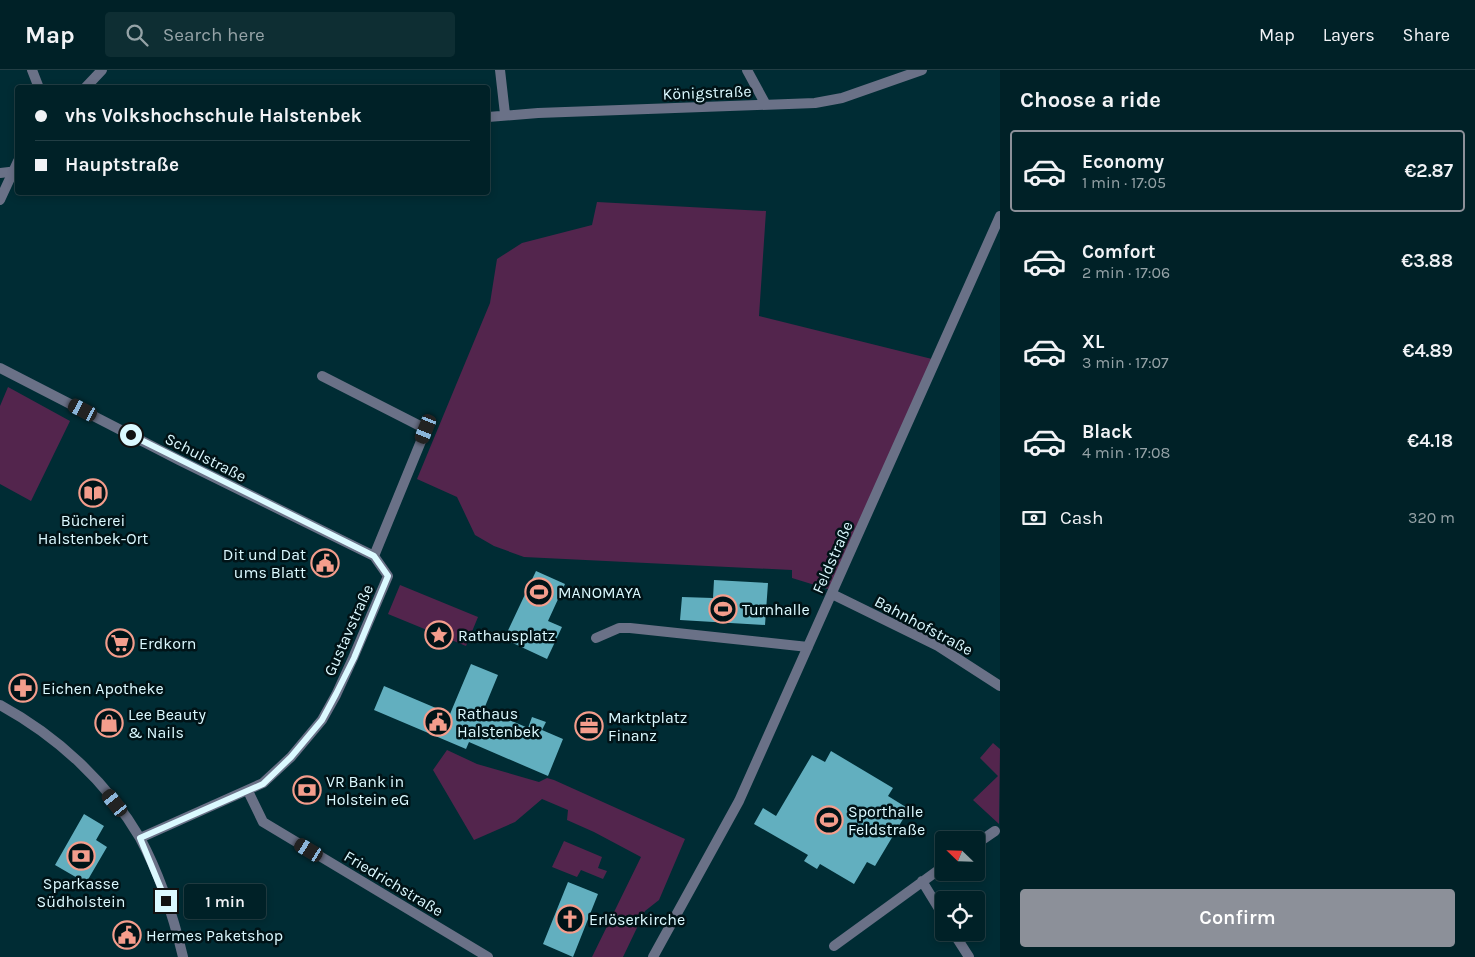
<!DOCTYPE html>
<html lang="en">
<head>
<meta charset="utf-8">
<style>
	body { margin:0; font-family:Karla,sans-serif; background:#0e2e33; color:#f1f3f6; height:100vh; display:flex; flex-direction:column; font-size:19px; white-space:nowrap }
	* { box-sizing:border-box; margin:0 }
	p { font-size:16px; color:#95a3a7 }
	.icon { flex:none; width:28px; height:28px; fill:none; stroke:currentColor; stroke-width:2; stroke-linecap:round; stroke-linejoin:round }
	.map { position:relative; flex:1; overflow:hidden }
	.drawer { display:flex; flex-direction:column; background:#002127; width:475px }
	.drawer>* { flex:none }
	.top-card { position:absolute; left:15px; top:15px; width:475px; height:110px; border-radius:5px; box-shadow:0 2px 8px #0003,0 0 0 1px #223e44; display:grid; align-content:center; height:110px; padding:0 20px; background:#002127 }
	.needle { width:32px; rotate:293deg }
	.controls { position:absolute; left:935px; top:761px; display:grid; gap:10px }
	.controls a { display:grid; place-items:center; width:50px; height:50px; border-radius:5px; background:#002127; box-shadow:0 2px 8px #0003,0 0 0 1px #223e44; font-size:25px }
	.end { position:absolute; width:22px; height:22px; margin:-11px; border:6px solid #dbf9ff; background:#111; box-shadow:0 0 0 2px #111 }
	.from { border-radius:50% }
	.bubble { position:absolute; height:35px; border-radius:5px; background:#002127; box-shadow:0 2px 8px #0003,0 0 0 1px #223e44; font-size:16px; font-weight:600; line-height:35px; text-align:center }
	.car { position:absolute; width:15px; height:30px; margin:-15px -8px; border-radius:6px; box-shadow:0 0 4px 1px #0007; background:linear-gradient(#222 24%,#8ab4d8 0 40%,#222 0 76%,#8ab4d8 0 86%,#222 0) }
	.top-card b { display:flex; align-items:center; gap:18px; height:48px; font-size:19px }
	.top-card b+b { border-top:1px solid #223e44 }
	.top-card i { width:12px; height:12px; background:#f1f3f6 }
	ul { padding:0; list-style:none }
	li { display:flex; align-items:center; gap:15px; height:82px; margin:0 10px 8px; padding:0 10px; border:2px solid transparent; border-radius:5px }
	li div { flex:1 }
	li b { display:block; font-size:19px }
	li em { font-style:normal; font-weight:600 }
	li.on { border-color:#8c9099 }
	li>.icon { width:45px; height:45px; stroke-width:1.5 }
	h2 { padding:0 20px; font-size:22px; line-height:60px }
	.pay { display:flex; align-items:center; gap:12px; height:55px; padding:0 20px; font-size:19px }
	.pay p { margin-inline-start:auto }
	.primary-button { display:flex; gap:10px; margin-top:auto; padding:10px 20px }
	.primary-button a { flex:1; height:58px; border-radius:5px; background:#8c9099; color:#fff; font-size:20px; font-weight:600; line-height:58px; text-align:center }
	header { display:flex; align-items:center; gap:30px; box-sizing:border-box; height:70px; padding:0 25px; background:#002127; border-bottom:1px solid #223e44 }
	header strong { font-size:24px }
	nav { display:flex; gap:28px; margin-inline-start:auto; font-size:18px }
	.search { width:350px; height:45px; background:#0e2e33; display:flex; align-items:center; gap:12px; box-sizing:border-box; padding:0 18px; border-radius:5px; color:#95a3a7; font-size:19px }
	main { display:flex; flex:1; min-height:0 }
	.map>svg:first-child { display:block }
</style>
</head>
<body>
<header>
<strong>Map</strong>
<div class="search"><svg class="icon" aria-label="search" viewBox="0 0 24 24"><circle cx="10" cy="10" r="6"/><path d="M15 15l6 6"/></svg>Search here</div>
<nav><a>Map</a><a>Layers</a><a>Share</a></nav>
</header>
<main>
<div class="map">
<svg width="1000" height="887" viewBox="0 0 1000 887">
	<rect width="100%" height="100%" fill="#002c34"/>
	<!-- green -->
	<path fill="#53254d" d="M 597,132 L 766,141 L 759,246 L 936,290 L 831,520 L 792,508 L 792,500 L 524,487 L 494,476 L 475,465 L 457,427 L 417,409 L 490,233 L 497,189 L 522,173 L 592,155 Z
		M 8,317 L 70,351 L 31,431 L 0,414 L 0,336 Z
		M 400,515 L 478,547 L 466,576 L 388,544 Z
		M 993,673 L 1000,679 L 999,754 L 973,730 L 998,706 L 980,688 Z
		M 447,680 L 477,694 L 539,712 L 547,708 L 554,710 L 685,769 L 659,830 L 645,841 L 623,887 L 592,887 L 641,787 L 594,762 L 567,750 L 568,740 L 542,729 L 515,752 L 474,770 L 433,700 Z
		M 564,771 L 602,787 L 598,798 L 607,801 L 603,809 L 581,800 L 577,807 L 552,797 Z"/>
	<!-- building -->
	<path fill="#62afbf" d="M 536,501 L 565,514 L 548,551 L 562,557 L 547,589 L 504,569 Z
		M 714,510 L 768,513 L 765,555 L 680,550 L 682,527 L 713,528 Z
		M 471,594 L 498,605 L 484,639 L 528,658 L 532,647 L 546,652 L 542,660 L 563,669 L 548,706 L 469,672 L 466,679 L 374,640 L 384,616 L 450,644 Z
		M 831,681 L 893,718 L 888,726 L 909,739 L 875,796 L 867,792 L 854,814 L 820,794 L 817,799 L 804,791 L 808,785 L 754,754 L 763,738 L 776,746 L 812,685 L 825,692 Z
		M 84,744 L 104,756 L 96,770 L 107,777 L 86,813 L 55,795 Z
		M 568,812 L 598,824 L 573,887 L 543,874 Z"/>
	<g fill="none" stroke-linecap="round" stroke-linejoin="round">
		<!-- minor -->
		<path stroke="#6a7187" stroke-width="10" d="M 32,0 L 39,18
			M 500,0 L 505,44
			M 747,0 L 766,35
			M 488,47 L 538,43 L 815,33 L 842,28 L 922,0
			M 0,103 L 18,101
			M 0,298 L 179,390 L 374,486 L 388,506 L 353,588 L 336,625 L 322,650 L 291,687 L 263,713 L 140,768
			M 322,306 L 426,359 L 374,486
			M 832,524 L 938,576 L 1000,616
			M 596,568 L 619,558 L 630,558 L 808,577
			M 0,635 C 57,666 107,712 140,768 C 159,803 174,849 183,887
			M 248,721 L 263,752 L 488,887
			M 976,774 L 995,761
			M 922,811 L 944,847
			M 953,862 L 969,887
			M 834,876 L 944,796
			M 653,887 L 739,731 L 1000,146"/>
		<!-- tertiary -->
		<path stroke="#6a7187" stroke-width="10" d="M 85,18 L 102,0
			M 0,130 L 18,91"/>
	</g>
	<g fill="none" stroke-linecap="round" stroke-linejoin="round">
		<!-- route -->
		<path stroke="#dbf9ff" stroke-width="6" d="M 131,365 L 374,486 L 388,506 L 354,588 L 336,624 L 322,650 L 291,687 L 263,714 L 140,768 L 166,831"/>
	</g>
	<!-- icons -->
	<defs>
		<g id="library-ring" transform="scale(1.4375)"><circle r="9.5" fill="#001317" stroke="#f49d8c" stroke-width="1.5"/><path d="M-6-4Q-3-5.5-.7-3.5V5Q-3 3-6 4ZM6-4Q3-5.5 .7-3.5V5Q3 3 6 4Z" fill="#f49d8c"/></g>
		<g id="civic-ring" transform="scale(1.4375)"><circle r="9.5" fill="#001317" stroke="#f49d8c" stroke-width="1.5"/><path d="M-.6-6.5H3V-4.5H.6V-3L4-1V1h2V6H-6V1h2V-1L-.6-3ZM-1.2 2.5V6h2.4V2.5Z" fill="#f49d8c"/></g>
		<g id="stadium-ring" transform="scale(1.4375)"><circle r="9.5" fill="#001317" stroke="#f49d8c" stroke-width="1.5"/><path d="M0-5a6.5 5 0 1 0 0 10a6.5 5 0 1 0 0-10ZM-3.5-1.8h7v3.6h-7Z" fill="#f49d8c"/></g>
		<g id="sight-ring" transform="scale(1.4375)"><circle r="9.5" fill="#001317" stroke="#f49d8c" stroke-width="1.5"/><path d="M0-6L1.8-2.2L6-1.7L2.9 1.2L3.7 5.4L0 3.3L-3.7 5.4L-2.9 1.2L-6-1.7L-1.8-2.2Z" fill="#f49d8c"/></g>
		<g id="supermarket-ring" transform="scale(1.4375)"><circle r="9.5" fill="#001317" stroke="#f49d8c" stroke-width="1.5"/><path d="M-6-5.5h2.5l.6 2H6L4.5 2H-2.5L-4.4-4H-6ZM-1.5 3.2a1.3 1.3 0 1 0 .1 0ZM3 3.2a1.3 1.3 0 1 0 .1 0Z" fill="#f49d8c"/></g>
		<g id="pharmacy-ring" transform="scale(1.4375)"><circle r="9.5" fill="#001317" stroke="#f49d8c" stroke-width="1.5"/><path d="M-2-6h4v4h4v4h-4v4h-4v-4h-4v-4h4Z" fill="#f49d8c"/></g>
		<g id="shop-ring" transform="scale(1.4375)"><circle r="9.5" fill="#001317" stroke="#f49d8c" stroke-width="1.5"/><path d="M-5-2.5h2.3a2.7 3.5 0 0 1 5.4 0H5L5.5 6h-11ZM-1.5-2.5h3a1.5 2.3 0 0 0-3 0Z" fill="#f49d8c"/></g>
		<g id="office-ring" transform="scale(1.4375)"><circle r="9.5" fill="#001317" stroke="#f49d8c" stroke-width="1.5"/><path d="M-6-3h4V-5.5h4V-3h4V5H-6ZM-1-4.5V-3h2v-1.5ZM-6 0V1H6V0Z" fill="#f49d8c"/></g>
		<g id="bank-ring" transform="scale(1.4375)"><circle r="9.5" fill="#001317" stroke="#f49d8c" stroke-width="1.5"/><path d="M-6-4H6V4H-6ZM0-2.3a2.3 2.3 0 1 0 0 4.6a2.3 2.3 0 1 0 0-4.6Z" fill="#f49d8c"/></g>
		<g id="church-ring" transform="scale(1.4375)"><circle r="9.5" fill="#001317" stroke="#f49d8c" stroke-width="1.5"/><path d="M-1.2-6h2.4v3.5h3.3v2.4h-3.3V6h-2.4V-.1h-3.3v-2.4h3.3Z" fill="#f49d8c"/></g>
	</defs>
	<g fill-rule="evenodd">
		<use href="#library-ring" x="93" y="423"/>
		<use href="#civic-ring" x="325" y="493"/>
		<use href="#stadium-ring" x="539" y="522"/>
		<use href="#stadium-ring" x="723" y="539"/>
		<use href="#sight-ring" x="439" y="565"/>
		<use href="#supermarket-ring" x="120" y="573"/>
		<use href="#pharmacy-ring" x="23" y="618"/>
		<use href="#civic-ring" x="438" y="652"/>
		<use href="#shop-ring" x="109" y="653"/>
		<use href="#office-ring" x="589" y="656"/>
		<use href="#bank-ring" x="307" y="720"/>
		<use href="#stadium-ring" x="829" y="750"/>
		<use href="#bank-ring" x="81" y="786"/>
		<use href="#church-ring" x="570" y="849"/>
		<use href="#civic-ring" x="127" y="865"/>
	</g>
	<g text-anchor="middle" stroke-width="5" stroke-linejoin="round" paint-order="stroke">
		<!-- street labels -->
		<g font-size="16" fill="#dbf9ff" stroke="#001317">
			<text transform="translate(707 22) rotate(-2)" y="6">Königstraße</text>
			<text transform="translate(206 387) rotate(27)" y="6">Schulstraße</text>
			<text transform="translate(832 487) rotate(-66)" y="6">Feldstraße</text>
			<text transform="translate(924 555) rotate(28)" y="6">Bahnhofstraße</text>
			<text transform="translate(348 560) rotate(-66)" y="6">Gustavstraße</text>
			<text transform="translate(394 813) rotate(31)" y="6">Friedrichstraße</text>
		</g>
		<!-- poi labels -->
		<g font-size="16" fill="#dbf9ff" stroke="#001317" text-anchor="start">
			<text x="93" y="456" text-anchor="middle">Bücherei<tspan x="93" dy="18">Halstenbek-Ort</tspan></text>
			<text x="306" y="490" text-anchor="end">Dit und Dat<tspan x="306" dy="18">ums Blatt</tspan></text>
			<text x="558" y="528">MANOMAYA</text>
			<text x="742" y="545">Turnhalle</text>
			<text x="458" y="571">Rathausplatz</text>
			<text x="139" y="579">Erdkorn</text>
			<text x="42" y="624">Eichen Apotheke</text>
			<text x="457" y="649">Rathaus<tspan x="457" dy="18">Halstenbek</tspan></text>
			<text x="128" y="650">Lee Beauty<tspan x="128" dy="18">&amp; Nails</tspan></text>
			<text x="608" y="653">Marktplatz<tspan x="608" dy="18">Finanz</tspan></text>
			<text x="326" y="717">VR Bank in<tspan x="326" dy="18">Holstein eG</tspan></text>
			<text x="848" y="747">Sporthalle<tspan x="848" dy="18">Feldstraße</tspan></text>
			<text x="81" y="819" text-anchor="middle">Sparkasse<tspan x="81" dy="18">Südholstein</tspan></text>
			<text x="589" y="855">Erlöserkirche</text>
			<text x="146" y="871">Hermes Paketshop</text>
		</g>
	</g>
</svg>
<div class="controls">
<a><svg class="needle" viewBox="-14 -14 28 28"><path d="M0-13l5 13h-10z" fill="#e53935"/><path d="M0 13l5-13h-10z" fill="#95a3a7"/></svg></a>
<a><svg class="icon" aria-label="locate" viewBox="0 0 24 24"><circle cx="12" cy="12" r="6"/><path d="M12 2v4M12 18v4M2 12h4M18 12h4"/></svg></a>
</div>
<i class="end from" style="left:131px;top:365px"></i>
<i class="end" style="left:166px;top:831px"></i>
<div class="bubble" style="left:184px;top:814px;width:82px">1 min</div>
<i class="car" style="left:83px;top:340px;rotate:297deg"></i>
<i class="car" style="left:426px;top:359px;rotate:202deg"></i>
<i class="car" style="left:115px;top:733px;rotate:321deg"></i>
<i class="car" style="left:309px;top:780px;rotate:301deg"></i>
<div class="top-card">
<b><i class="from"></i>vhs Volkshochschule Halstenbek</b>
<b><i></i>Hauptstraße</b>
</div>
</div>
<section class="drawer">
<h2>Choose a ride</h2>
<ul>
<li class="on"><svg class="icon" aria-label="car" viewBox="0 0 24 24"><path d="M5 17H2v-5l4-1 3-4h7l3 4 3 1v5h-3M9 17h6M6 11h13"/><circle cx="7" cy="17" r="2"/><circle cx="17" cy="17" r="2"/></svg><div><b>Economy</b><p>1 min · 17:05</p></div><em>€2.87</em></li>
<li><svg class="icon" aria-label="car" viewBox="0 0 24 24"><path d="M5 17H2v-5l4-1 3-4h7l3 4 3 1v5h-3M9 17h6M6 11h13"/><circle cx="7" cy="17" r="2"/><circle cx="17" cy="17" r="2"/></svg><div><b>Comfort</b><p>2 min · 17:06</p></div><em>€3.88</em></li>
<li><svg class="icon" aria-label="car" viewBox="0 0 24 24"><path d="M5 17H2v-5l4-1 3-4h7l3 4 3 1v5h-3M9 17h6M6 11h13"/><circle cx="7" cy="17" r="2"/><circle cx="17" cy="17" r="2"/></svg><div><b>XL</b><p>3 min · 17:07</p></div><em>€4.89</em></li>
<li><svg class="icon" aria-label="car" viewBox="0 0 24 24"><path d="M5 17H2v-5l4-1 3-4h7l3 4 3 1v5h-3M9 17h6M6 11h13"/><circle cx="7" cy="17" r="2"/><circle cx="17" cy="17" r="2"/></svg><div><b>Black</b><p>4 min · 17:08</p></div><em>€4.18</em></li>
</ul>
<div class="pay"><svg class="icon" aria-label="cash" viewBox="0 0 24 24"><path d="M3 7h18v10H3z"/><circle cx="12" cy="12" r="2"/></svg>Cash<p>320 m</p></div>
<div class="primary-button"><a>Confirm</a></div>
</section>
</main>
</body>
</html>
